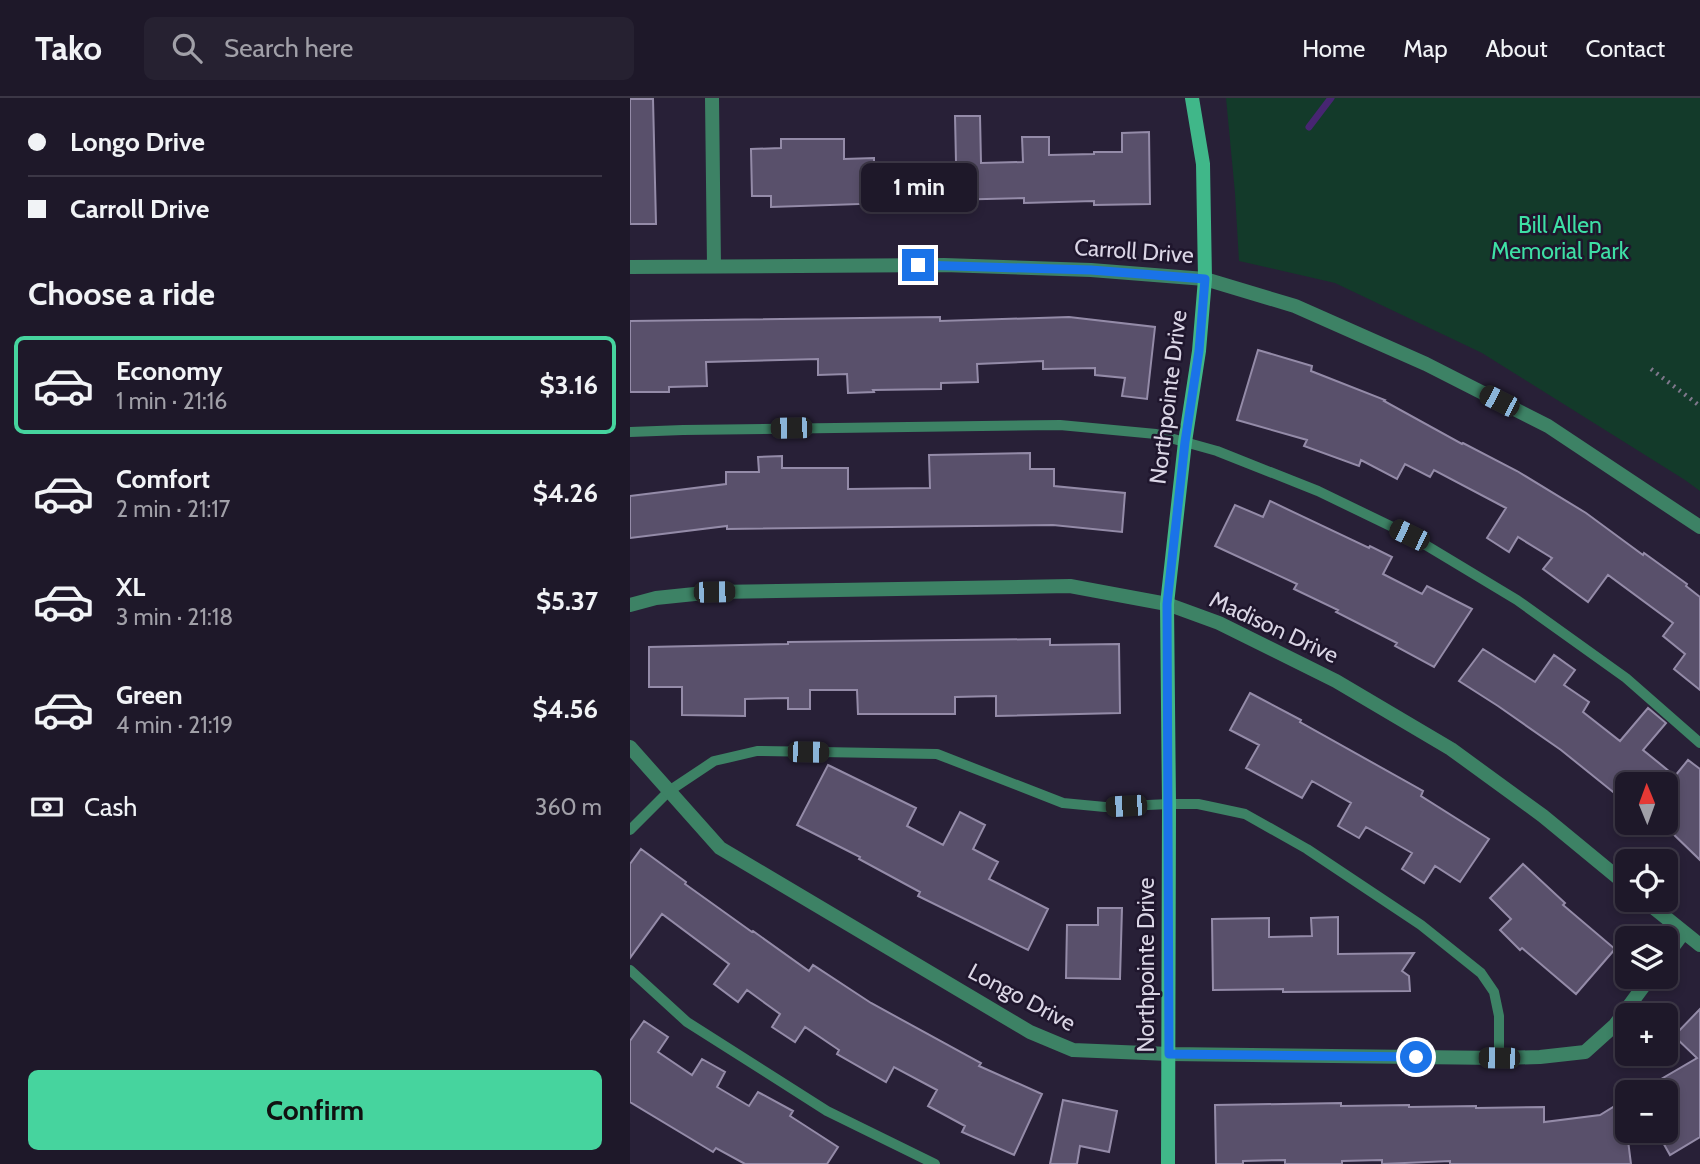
<!DOCTYPE html>
<html lang="en">
<head>
<meta charset="utf-8">
<style>
	body { margin:0; font-family:Cabin,sans-serif; background:#262131; color:#f1f3f6; height:100vh; display:flex; flex-direction:column; font-size:26px; white-space:nowrap }
	* { box-sizing:border-box; margin:0 }
	p { font-size:23px; color:#a1a0a8 }
	.icon { flex:none; width:38px; height:38px; fill:none; stroke:currentColor; stroke-width:2; stroke-linecap:round; stroke-linejoin:round }
	.map { position:relative; flex:1; overflow:hidden }
	.details { display:flex; flex-direction:column; background:#1e1829; width:630px }
	.details>* { flex:none }
	.guide { display:grid; align-content:center; height:154px; padding:0 28px; background:#1e1829 }
	.needle { width:46px; rotate:359deg }
	.tools { position:absolute; left:985px; top:674px; display:grid; gap:14px }
	.tools a { display:grid; place-items:center; width:63px; height:63px; border-radius:10px; background:#1e1829; box-shadow:0 4px 10px #0003,0 0 0 2px #3c3746; font-size:35px }
	.end { position:absolute; width:32px; height:32px; margin:-16px; border:9px solid #1a73e8; background:#fff; box-shadow:0 0 0 4px #fff }
	.from { border-radius:50% }
	.bubble { position:absolute; height:49px; border-radius:10px; background:#1e1829; box-shadow:0 4px 10px #0003,0 0 0 2px #3c3746; font-size:23px; font-weight:800; line-height:49px; text-align:center }
	.car { position:absolute; width:21px; height:42px; margin:-21px -10px; border-radius:9px; box-shadow:0 0 5px 2px #0007; background:linear-gradient(#222 24%,#8ab4d8 0 40%,#222 0 76%,#8ab4d8 0 86%,#222 0) }
	.guide b { display:flex; align-items:center; gap:24px; height:66px; font-size:26px }
	.guide b+b { border-top:2px solid #3c3746 }
	.guide i { width:18px; height:18px; background:#f1f3f6 }
	ul { padding:0; list-style:none }
	li { display:flex; align-items:center; gap:21px; height:98px; margin:0 14px 10px; padding:0 14px; border:4px solid transparent; border-radius:10px }
	li div { flex:1 }
	li b { display:block; font-size:26px }
	li em { font-style:normal; font-weight:800 }
	li.selected { border-color:#46d49e }
	li>.icon { width:63px; height:63px; stroke-width:1.5 }
	h2 { padding:0 28px; font-size:32px; line-height:84px }
	.pay { display:flex; align-items:center; gap:18px; height:77px; padding:0 28px; font-size:26px }
	.pay p { margin-inline-start:auto }
	.primary-button { display:flex; gap:14px; margin-top:auto; padding:14px 28px }
	.primary-button a { flex:1; height:80px; border-radius:10px; background:#46d49e; color:#111; font-size:28px; font-weight:800; line-height:80px; text-align:center }
	header { display:flex; align-items:center; gap:42px; box-sizing:border-box; height:98px; padding:0 35px; background:#1e1829; border-bottom:2px solid #3c3746 }
	header strong { font-size:33px }
	nav { display:flex; gap:38px; margin-inline-start:auto; font-size:24px }
	.search { width:490px; height:63px; background:#262131; display:flex; align-items:center; gap:18px; box-sizing:border-box; padding:0 24px; border-radius:10px; color:#a1a0a8; font-size:26px }
	main { display:flex; flex:1; min-height:0 }
	.map>svg:first-child { display:block }
</style>
</head>
<body>
<header>
<strong>Tako</strong>
<div class="search"><svg class="icon" aria-label="search" viewBox="0 0 24 24"><circle cx="10" cy="10" r="6"/><path d="M15 15l6 6"/></svg>Search here</div>
<nav><a>Home</a><a>Map</a><a>About</a><a>Contact</a></nav>
</header>
<main>
<section class="details">
<div class="guide">
<b><i class="from"></i>Longo Drive</b>
<b><i></i>Carroll Drive</b>
</div>
<h2>Choose a ride</h2>
<ul>
<li class="selected"><svg class="icon" aria-label="car" viewBox="0 0 24 24"><path d="M5 17H2v-5l4-1 3-4h7l3 4 3 1v5h-3M9 17h6M6 11h13"/><circle cx="7" cy="17" r="2"/><circle cx="17" cy="17" r="2"/></svg><div><b>Economy</b><p>1 min · 21:16</p></div><em>$3.16</em></li>
<li><svg class="icon" aria-label="car" viewBox="0 0 24 24"><path d="M5 17H2v-5l4-1 3-4h7l3 4 3 1v5h-3M9 17h6M6 11h13"/><circle cx="7" cy="17" r="2"/><circle cx="17" cy="17" r="2"/></svg><div><b>Comfort</b><p>2 min · 21:17</p></div><em>$4.26</em></li>
<li><svg class="icon" aria-label="car" viewBox="0 0 24 24"><path d="M5 17H2v-5l4-1 3-4h7l3 4 3 1v5h-3M9 17h6M6 11h13"/><circle cx="7" cy="17" r="2"/><circle cx="17" cy="17" r="2"/></svg><div><b>XL</b><p>3 min · 21:18</p></div><em>$5.37</em></li>
<li><svg class="icon" aria-label="car" viewBox="0 0 24 24"><path d="M5 17H2v-5l4-1 3-4h7l3 4 3 1v5h-3M9 17h6M6 11h13"/><circle cx="7" cy="17" r="2"/><circle cx="17" cy="17" r="2"/></svg><div><b>Green</b><p>4 min · 21:19</p></div><em>$4.56</em></li>
</ul>
<div class="pay"><svg class="icon" aria-label="cash" viewBox="0 0 24 24"><path d="M3 7h18v10H3z"/><circle cx="12" cy="12" r="2"/></svg>Cash<p>360 m</p></div>
<div class="primary-button"><a>Confirm</a></div>
</section>
<div class="map">
<svg width="1070" height="1066" viewBox="0 0 1070 1066">
	<rect width="100%" height="100%" fill="#282037"/>
	<!-- green -->
	<path fill="#133a2a" d="M 596,0 L 1070,0 L 1070,393 L 1055,382 L 852,255 L 705,185 L 609,163 L 605,95 Z"/>
	<g fill="none" stroke-linecap="round" stroke-linejoin="round">
		<!-- stream -->
		<path stroke="#472572" stroke-width="7" d="M 679,29 L 701,0"/>
	</g>
	<!-- building -->
	<path fill="#59506b" stroke="#948ba8" stroke-width="2" d="M 0,1 L 23,1 L 26,126 L 0,126 Z
		M 325,18 L 350,18 L 351,65 L 393,64 L 392,39 L 419,39 L 419,57 L 464,56 L 464,54 L 492,54 L 492,35 L 519,34 L 520,106 L 464,107 L 464,103 L 394,105 L 394,100 L 314,102 L 315,106 L 259,107 L 259,105 L 141,109 L 141,98 L 122,98 L 121,51 L 151,50 L 151,41 L 214,41 L 214,61 L 244,60 L 244,66 L 326,64 Z
		M 310,219 L 310,223 L 439,219 L 525,229 L 517,301 L 492,298 L 495,280 L 465,277 L 465,270 L 413,271 L 413,263 L 347,266 L 348,284 L 311,285 L 311,291 L 243,292 L 244,294 L 218,295 L 217,276 L 188,277 L 188,261 L 76,264 L 77,288 L 39,289 L 39,294 L 0,294 L 0,223 Z
		M 628,252 L 682,268 L 681,273 L 755,302 L 754,303 L 832,346 L 833,345 L 887,373 L 956,415 L 1013,457 L 1014,455 L 1057,486 L 1056,488 L 1070,499 L 1070,592 L 1044,571 L 1055,556 L 1033,538 L 1043,525 L 978,477 L 958,504 L 913,471 L 922,460 L 888,439 L 879,454 L 857,440 L 876,410 L 804,372 L 800,379 L 775,366 L 767,381 L 731,362 L 729,368 L 674,348 L 677,342 L 607,322 Z
		M 400,355 L 400,371 L 424,371 L 424,388 L 495,395 L 492,434 L 423,427 L 97,431 L 97,428 L 0,440 L 0,398 L 96,386 L 96,374 L 129,374 L 128,359 L 152,358 L 152,370 L 218,370 L 218,391 L 300,390 L 299,357 Z
		M 640,403 L 739,450 L 740,448 L 762,459 L 753,476 L 792,496 L 797,488 L 842,511 L 804,569 L 765,548 L 767,545 L 706,514 L 708,512 L 664,491 L 667,486 L 585,448 L 605,407 L 633,419 Z
		M 420,541 L 420,547 L 489,546 L 490,615 L 366,618 L 366,598 L 325,599 L 325,616 L 228,616 L 227,592 L 180,592 L 180,611 L 158,611 L 158,600 L 115,601 L 115,618 L 52,617 L 52,589 L 19,589 L 19,549 L 158,546 L 158,544 Z
		M 853,551 L 905,584 L 924,557 L 945,572 L 934,587 L 959,604 L 953,614 L 990,643 L 1018,610 L 1036,625 L 1013,652 L 1045,678 L 1058,662 L 1070,671 L 1070,762 L 1036,729 L 1036,686 L 998,686 L 998,706 L 931,652 L 868,608 L 829,583 Z
		M 620,595 L 671,622 L 670,624 L 793,693 L 791,698 L 859,741 L 830,784 L 805,768 L 794,785 L 772,771 L 782,755 L 736,729 L 729,740 L 708,728 L 721,705 L 682,683 L 672,700 L 616,670 L 629,647 L 600,632 Z
		M 198,667 L 286,710 L 277,728 L 313,747 L 330,714 L 355,727 L 343,751 L 368,764 L 359,781 L 418,811 L 398,852 L 288,798 L 290,794 L 229,761 L 230,759 L 167,727 Z
		M 11,751 L 56,784 L 55,786 L 122,834 L 123,833 L 179,873 L 183,867 L 241,905 L 351,965 L 349,968 L 412,996 L 384,1057 L 332,1034 L 335,1028 L 298,1008 L 307,992 L 264,969 L 256,984 L 207,956 L 209,952 L 175,929 L 165,944 L 142,929 L 150,916 L 117,892 L 108,904 L 84,886 L 99,866 L 32,816 L 0,860 L 0,766 Z
		M 893,766 L 935,805 L 933,807 L 985,851 L 946,896 L 892,850 L 890,852 L 870,832 L 881,821 L 860,800 Z
		M 468,810 L 492,810 L 490,881 L 436,880 L 437,827 L 468,827 Z
		M 708,819 L 708,856 L 784,855 L 772,873 L 779,878 L 780,893 L 653,894 L 653,891 L 583,892 L 582,821 L 639,820 L 639,839 L 682,838 L 681,820 Z
		M 1070,911 L 1070,1039 L 1040,1057 L 1026,1032 L 1036,1032 L 1036,994 L 1009,994 L 1067,960 L 1044,938 Z
		M 14,923 L 38,939 L 28,954 L 62,977 L 72,961 L 95,974 L 87,989 L 119,1008 L 128,994 L 163,1013 L 160,1018 L 208,1049 L 197,1066 L 115,1066 L 86,1050 L 83,1054 L 0,1004 L 0,943 Z
		M 433,1002 L 487,1013 L 479,1054 L 450,1048 L 447,1066 L 420,1066 Z
		M 993,1003 L 1001,1066 L 820,1066 L 820,1063 L 752,1066 L 752,1062 L 712,1063 L 712,1066 L 655,1066 L 655,1062 L 613,1063 L 613,1066 L 586,1066 L 585,1007 L 711,1005 L 711,1008 L 779,1007 L 779,1009 L 846,1008 L 846,1010 L 914,1009 L 914,1024 L 970,1017 Z"/>
	<g fill="none" stroke-linecap="round" stroke-linejoin="round">
		<!-- path -->
		<path stroke="#7f788c" stroke-width="4.5" stroke-dasharray="2 5" stroke-linecap="butt" d="M 1021,271 L 1070,308"/>
		<!-- lane -->
		<path stroke="#3d8265" stroke-width="10" d="M 0,334 L 53,332 L 430,327 L 526,336 L 587,353 L 688,393 L 779,437 L 887,502 L 996,580 L 1070,645
			M 0,732 L 39,693 L 84,663 L 127,653 L 307,656 L 433,705 L 475,709 L 539,706 L 568,706 L 615,716 L 677,751 L 791,827 L 851,875 L 864,894 L 869,918 L 869,960
			M 0,872 L 57,924 L 197,1013 L 305,1066"/>
		<!-- street -->
		<path stroke="#3d8265" stroke-width="14" d="M 82,0 L 84,168
			M 0,169 L 314,167 L 461,172 L 575,181 L 665,208 L 796,266 L 918,328 L 1070,429
			M 0,507 L 26,500 L 84,494 L 440,488 L 537,506 L 589,525 L 706,583 L 821,651 L 913,718 L 998,788
			M 0,649 L 90,750 L 400,934 L 443,952 L 539,956 L 869,960 L 910,959 L 955,954 L 985,927 L 1021,878
			M 1014,802 L 1070,847
			M 1036,858 L 1054,834"/>
		<!-- secondary -->
		<path stroke="#40b789" stroke-width="14" d="M 538,1066 L 539,706 L 537,506 L 555,344 L 569,253 L 575,181 L 573,66 L 562,0"/>
	</g>
	<g fill="none" stroke-linecap="round" stroke-linejoin="round">
		<!-- route -->
		<path stroke="#1a73e8" stroke-width="9" d="M 288,167 L 461,172 L 575,181 L 569,253 L 555,344 L 537,506 L 539,956 L 786,959"/>
	</g>
	<g text-anchor="middle" stroke-width="5" stroke-linejoin="round" paint-order="stroke">
		<!-- park labels -->
		<g font-size="23" fill="#3edfa5" stroke="#1f162d">
			<text x="930" y="135">Bill Allen<tspan x="930" dy="26">Memorial Park</tspan></text>
		</g>
		<!-- street labels -->
		<g font-size="23" fill="#dad5e5" stroke="#1f162d">
			<text transform="translate(504 153) rotate(4)" y="8">Carroll Drive</text>
			<text transform="translate(538 299) rotate(-83)" y="8">Northpointe Drive</text>
			<text transform="translate(644 529) rotate(25)" y="8">Madison Drive</text>
			<text transform="translate(516 867) rotate(-90)" y="8">Northpointe Drive</text>
			<text transform="translate(392 899) rotate(28)" y="8">Longo Drive</text>
		</g>
	</g>
</svg>
<div class="tools">
<a><svg class="needle" viewBox="-14 -14 28 28"><path d="M0-13l5 13h-10z" fill="#e53935"/><path d="M0 13l5-13h-10z" fill="#a1a0a8"/></svg></a>
<a><svg class="icon" aria-label="locate" viewBox="0 0 24 24"><circle cx="12" cy="12" r="6"/><path d="M12 2v4M12 18v4M2 12h4M18 12h4"/></svg></a>
<a><svg class="icon" aria-label="layers" viewBox="0 0 24 24"><path d="M12 4l9 5-9 5-9-5zM3 14l9 5 9-5"/></svg></a>
<a>+</a>
<a>−</a>
</div>
<i class="end from" style="left:786px;top:959px"></i>
<i class="end" style="left:288px;top:167px"></i>
<div class="bubble" style="left:231px;top:65px;width:116px">1 min</div>
<i class="car" style="left:869px;top:303px;rotate:297deg"></i>
<i class="car" style="left:161px;top:330px;rotate:269deg"></i>
<i class="car" style="left:779px;top:437px;rotate:296deg"></i>
<i class="car" style="left:84px;top:494px;rotate:89deg"></i>
<i class="car" style="left:178px;top:654px;rotate:91deg"></i>
<i class="car" style="left:496px;top:708px;rotate:267deg"></i>
<i class="car" style="left:869px;top:960px;rotate:271deg"></i>
</div>
</main>
</body>
</html>
